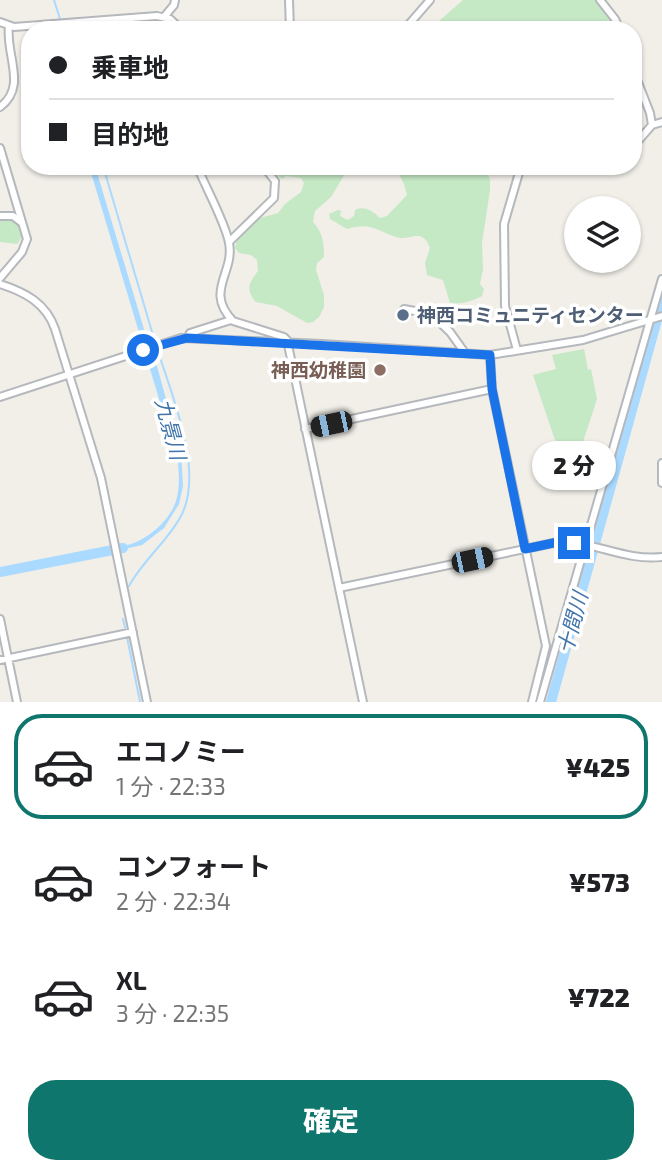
<!DOCTYPE html>
<html lang="ja">
<head>
<meta charset="utf-8">
<style>
	body { margin:0; font-family:"Exo 2","Noto Sans JP",sans-serif; background:#f2f2f2; color:#202124; height:100vh; display:flex; flex-direction:column; font-size:26px; white-space:nowrap }
	* { box-sizing:border-box; margin:0 }
	p { font-size:23px; color:#757577 }
	.icon { flex:none; width:38px; height:38px; fill:none; stroke:currentColor; stroke-width:2; stroke-linecap:round; stroke-linejoin:round }
	.map { position:relative; height:702px; overflow:hidden }
	.details { display:flex; flex-direction:column; background:#fff; flex:1 }
	.details>* { flex:none }
	.top-card { position:absolute; left:21px; top:21px; width:621px; height:154px; border-radius:28px; box-shadow:0 2px 5px #0004; display:grid; align-content:center; height:154px; padding:0 28px; background:#fff }
	.tools { position:absolute; left:564px; top:196px; display:grid; gap:14px }
	.tools a { display:grid; place-items:center; width:77px; height:77px; border-radius:50%; background:#fff; box-shadow:0 2px 5px #0004; font-size:35px }
	.end { position:absolute; width:32px; height:32px; margin:-16px; border:9px solid #1a73e8; background:#fff; box-shadow:0 0 0 4px #fff }
	.from { border-radius:50% }
	.bubble { position:absolute; height:49px; border-radius:24px; background:#fff; box-shadow:0 2px 5px #0004; font-size:23px; font-weight:800; line-height:49px; text-align:center }
	.car { position:absolute; width:21px; height:42px; margin:-21px -10px; border-radius:9px; box-shadow:0 0 5px 2px #0007; background:linear-gradient(#222 24%,#8ab4d8 0 40%,#222 0 76%,#8ab4d8 0 86%,#222 0) }
	.top-card b { display:flex; align-items:center; gap:24px; height:66px; font-size:26px }
	.top-card b+b { border-top:2px solid #e0e0e0 }
	.top-card i { width:18px; height:18px; background:#202124 }
	ul { padding:12px 0 0; list-style:none }
	li { display:flex; align-items:center; gap:21px; height:105px; margin:0 14px 10px; padding:0 14px; border:4px solid transparent; border-radius:28px }
	li div { flex:1 }
	li b { display:block; font-size:26px }
	li em { font-style:normal; font-weight:800 }
	li.on { border-color:#0f766e }
	li>.icon { width:63px; height:63px; stroke-width:1.5 }
	.action { display:flex; gap:14px; margin-top:auto; padding:14px 28px }
	.action a { flex:1; height:80px; border-radius:28px; background:#0f766e; color:#fff; font-size:28px; font-weight:800; line-height:80px; text-align:center }
	.map>svg:first-child { display:block }
</style>
</head>
<body>
<div class="map">
<svg width="662" height="702" viewBox="0 0 662 702">
	<rect width="100%" height="100%" fill="#f1efe8"/>
	<!-- green -->
	<path fill="#c5e8c5" d="M 463,0 L 597,0 L 606,11 L 614,30 L 441,30 L 438,27 L 439,21 Z
		M 276,166 L 346,166 L 346,172 L 331,197 L 315,211 L 313,222 C 323,232 324,244 324,257 L 317,263 L 316,270 L 324,295 L 324,307 L 319,317 L 313,322 L 307,323 L 277,306 L 256,302 C 245,289 249,283 258,271 L 257,260 L 251,255 L 239,253 L 235,248 L 237,239 L 256,219 L 278,213 L 285,204 L 301,192 L 304,183 L 301,178 L 286,176 L 282,179 L 275,173 Z
		M 395,166 L 485,166 L 490,180 L 490,190 L 482,243 L 483,269 L 480,284 L 484,289 L 482,296 C 472,301 460,305 450,303 L 443,280 L 427,275 L 425,263 L 430,248 C 422,226 409,242 396,237 C 375,230 371,222 347,229 L 330,219 L 329,214 L 338,210 L 341,211 L 340,216 L 348,220 L 354,216 L 355,210 C 364,205 373,211 380,218 L 387,216 L 407,195 L 404,184 Z
		M 0,218 L 13,219 C 21,227 26,234 17,244 L 0,242 Z
		M 584,349 L 588,370 L 591,369 L 597,399 L 583,442 L 558,449 L 533,375 L 556,369 L 552,355 Z"/>
	<!-- water -->
	<path fill="#aadaff" d="M 89,166 L 95,166 L 147,339 L 151,344 L 181,454 L 183,486 L 179,504 L 164,528 L 142,545 L 120,550 L 119,547 C 143,544 169,523 176,501 C 180,489 179,474 178,462 Z"/>
	<g fill="none" stroke-linecap="round" stroke-linejoin="round">
		<!-- stream -->
		<path stroke="#aadaff" stroke-width="2" d="M 54,0 L 61,22
			M 103,166 L 155,342
			M 129,586 C 143,560 168,541 181,516 C 205,471 171,394 157,348
			M 123,619 L 126,632
			M 127,637 L 140,702"/>
		<!-- river -->
		<path stroke="#aadaff" stroke-width="10" d="M 0,572 L 123,548
			M 551,702 L 662,302"/>
		<!-- minor casing -->
		<g stroke="#b5b8bc" stroke-width="10">
			<path id="minor" d="M 289,0 L 290,30
				M 600,0 L 615,19 L 620,30
				M 164,17 L 174,5 L 175,0
				M 0,22 L 14,27 L 157,16 L 170,19 L 182,30
				M 404,30 L 430,0
				M 634,72 L 650,113 L 652,125
				M 0,107 C 28,87 5,54 9,26
				M 634,139 L 639,140 L 652,125 L 662,122
				M 0,148 L 27,239 L 22,252 L 0,278
				M 197,166 C 205,186 226,224 229,243 C 235,273 204,291 233,321 L 284,337 L 287,340 L 363,702
				M 0,216 L 13,216 L 22,223
				M 229,242 L 274,198 L 275,181 L 263,166
				M 0,284 C 25,292 46,303 55,329 L 101,478 L 147,702
				M 404,309 L 431,314 L 450,332 L 465,353
				M 187,338 L 190,333 L 231,320
				M 517,350 L 505,306 L 504,224 L 521,166
				M 490,355 L 492,389 L 546,646 L 532,702
				M 0,397 L 181,338 L 322,344 L 490,355 L 583,340 L 662,316
				M 305,429 L 492,389
				M 662,463 L 662,483
				M 339,588 L 558,542 C 595,541 623,561 662,557
				M 0,619 L 17,702
				M 0,660 L 133,632
				M 540,702 L 662,279"/>
		</g>
		<!-- minor -->
		<use href="#minor" stroke="#fff" stroke-width="6"/>
	</g>
	<g fill="none" stroke-linecap="round" stroke-linejoin="round">
		<!-- route -->
		<path stroke="#1a73e8" stroke-width="9" d="M 143,350 L 187,338 L 490,355 L 492,389 L 525,549 L 558,542 L 574,543"/>
	</g>
	<!-- markers -->
	<circle fill="#5c6f8a" stroke="#fff" stroke-width="2.5" cx="403" cy="315" r="7"/>
	<circle fill="#8d6e63" stroke="#fff" stroke-width="2.5" cx="380" cy="370" r="7"/>
	<g text-anchor="middle" stroke-width="7" stroke-linejoin="round" paint-order="stroke">
		<!-- service labels -->
		<g font-size="19" font-weight="bold" fill="#4e5e75" stroke="#fff" text-anchor="start">
			<text x="417" y="322">神西コミュニティセンター</text>
		</g>
		<!-- education labels -->
		<g font-size="19" font-weight="bold" fill="#785e54" stroke="#fff" text-anchor="end">
			<text x="366" y="377">神西幼稚園</text>
		</g>
		<!-- water labels -->
		<g font-size="21" font-style="italic" fill="#4174aa" stroke="#fff">
			<text transform="translate(170 429) rotate(75)" y="7">九景川</text>
			<text transform="translate(573 623) rotate(-75)" y="7">十間川</text>
		</g>
	</g>
</svg>
<div class="tools">
<a><svg class="icon" aria-label="layers" viewBox="0 0 24 24"><path d="M12 4l9 5-9 5-9-5zM3 14l9 5 9-5"/></svg></a>
</div>
<i class="end from" style="left:143px;top:350px"></i>
<i class="end" style="left:574px;top:543px"></i>
<div class="bubble" style="left:532px;top:441px;width:84px">2 分</div>
<i class="car" style="left:331px;top:424px;rotate:258deg"></i>
<i class="car" style="left:472px;top:560px;rotate:78deg"></i>
<div class="top-card">
<b><i class="from"></i>乗車地</b>
<b><i></i>目的地</b>
</div>
</div>
<section class="details">
<ul>
<li class="on"><svg class="icon" aria-label="car" viewBox="0 0 24 24"><path d="M5 17H2v-5l4-1 3-4h7l3 4 3 1v5h-3M9 17h6M6 11h13"/><circle cx="7" cy="17" r="2"/><circle cx="17" cy="17" r="2"/></svg><div><b>エコノミー</b><p>1 分 · 22:33</p></div><em>¥425</em></li>
<li><svg class="icon" aria-label="car" viewBox="0 0 24 24"><path d="M5 17H2v-5l4-1 3-4h7l3 4 3 1v5h-3M9 17h6M6 11h13"/><circle cx="7" cy="17" r="2"/><circle cx="17" cy="17" r="2"/></svg><div><b>コンフォート</b><p>2 分 · 22:34</p></div><em>¥573</em></li>
<li><svg class="icon" aria-label="car" viewBox="0 0 24 24"><path d="M5 17H2v-5l4-1 3-4h7l3 4 3 1v5h-3M9 17h6M6 11h13"/><circle cx="7" cy="17" r="2"/><circle cx="17" cy="17" r="2"/></svg><div><b>XL</b><p>3 分 · 22:35</p></div><em>¥722</em></li>
</ul>
<div class="action"><a>確定</a></div>
</section>
</body>
</html>
